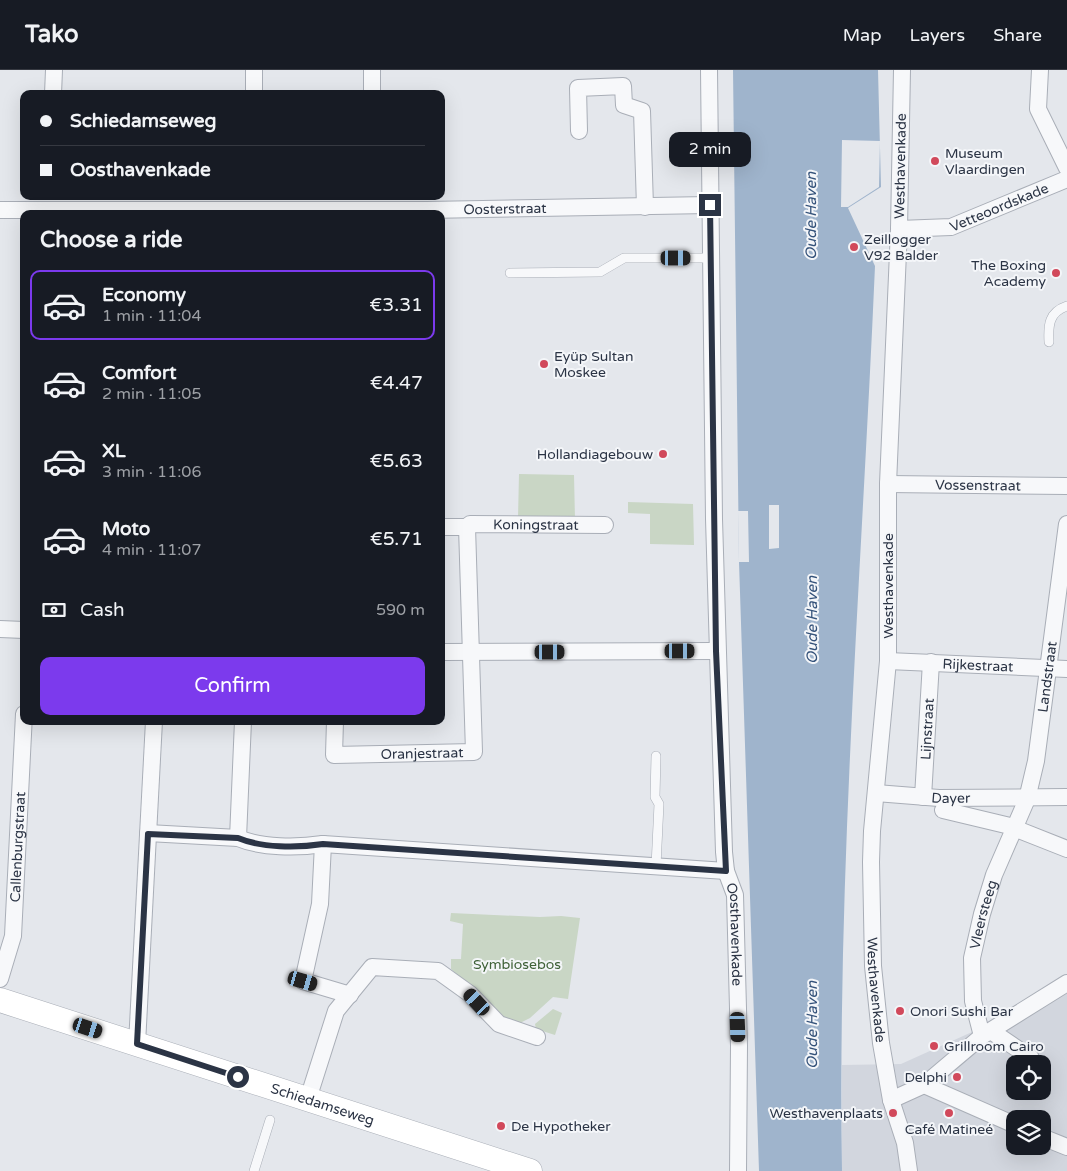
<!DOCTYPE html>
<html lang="en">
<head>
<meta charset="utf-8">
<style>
	body { margin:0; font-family:"Varela Round",sans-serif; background:#242831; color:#f1f3f6; height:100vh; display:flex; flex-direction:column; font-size:19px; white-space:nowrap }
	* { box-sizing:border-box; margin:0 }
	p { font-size:16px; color:#9ea1a6 }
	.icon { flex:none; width:28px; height:28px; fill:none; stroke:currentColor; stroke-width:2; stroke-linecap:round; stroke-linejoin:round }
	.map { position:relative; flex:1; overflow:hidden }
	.details { position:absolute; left:20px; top:140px; width:425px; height:515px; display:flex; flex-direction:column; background:#171b24; border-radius:10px; box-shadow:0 5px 20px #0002 }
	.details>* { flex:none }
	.banner { position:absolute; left:20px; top:20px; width:425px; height:110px; border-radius:10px; box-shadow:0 5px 20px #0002; display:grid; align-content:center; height:110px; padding:0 20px; background:#171b24 }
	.fabs { position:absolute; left:1006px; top:985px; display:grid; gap:10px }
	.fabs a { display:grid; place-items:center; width:45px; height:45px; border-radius:10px; background:#171b24; box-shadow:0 5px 20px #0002; font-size:25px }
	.end { position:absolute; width:22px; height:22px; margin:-11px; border:6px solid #2b3445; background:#fff; box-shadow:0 0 0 2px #fff }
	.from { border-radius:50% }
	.bubble { position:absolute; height:35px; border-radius:10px; background:#171b24; box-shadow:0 5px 20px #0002; font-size:16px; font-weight:600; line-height:35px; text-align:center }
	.car { position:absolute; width:15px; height:30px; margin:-15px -8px; border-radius:6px; box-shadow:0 0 4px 1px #0007; background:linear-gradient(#222 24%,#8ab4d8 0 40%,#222 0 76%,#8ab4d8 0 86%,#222 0) }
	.banner b { display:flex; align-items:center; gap:18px; height:48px; font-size:19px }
	.banner b+b { border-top:1px solid #363941 }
	.banner i { width:12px; height:12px; background:#f1f3f6 }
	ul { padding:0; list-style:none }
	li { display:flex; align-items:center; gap:15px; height:70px; margin:0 10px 8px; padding:0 10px; border:2px solid transparent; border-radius:10px }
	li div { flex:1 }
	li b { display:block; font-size:19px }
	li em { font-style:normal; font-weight:600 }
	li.current { border-color:#7c3aed }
	li>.icon { width:45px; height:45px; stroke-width:1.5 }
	h2 { padding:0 20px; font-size:22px; line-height:60px }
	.pay { display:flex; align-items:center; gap:12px; height:55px; padding:0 20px; font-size:19px }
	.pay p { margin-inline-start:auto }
	.cta { display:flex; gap:10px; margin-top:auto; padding:10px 20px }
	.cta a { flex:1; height:58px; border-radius:10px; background:#7c3aed; color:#fff; font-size:20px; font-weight:600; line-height:58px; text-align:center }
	header { display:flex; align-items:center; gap:30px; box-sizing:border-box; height:70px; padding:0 25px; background:#171b24; border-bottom:1px solid #363941 }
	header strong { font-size:24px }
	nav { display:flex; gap:28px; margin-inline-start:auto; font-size:18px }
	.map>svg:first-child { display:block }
</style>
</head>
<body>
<header>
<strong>Tako</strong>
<nav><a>Map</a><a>Layers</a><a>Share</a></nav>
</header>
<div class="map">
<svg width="1067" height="1101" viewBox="0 0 1067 1101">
	<rect width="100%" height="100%" fill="#e4e7ec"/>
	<!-- built -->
	<path fill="#d2d6de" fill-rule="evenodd" d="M 1058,918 L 1067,924 L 1067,1101 L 842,1101 L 842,995 L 901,994 L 972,962 L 977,970 ZM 1015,994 L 1042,994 L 1042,1021 L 1015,1021 ZM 1015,1049 L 1042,1049 L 1042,1076 L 1015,1076 Z"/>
	<!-- green -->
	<path fill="#c9d6c5" d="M 519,404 L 574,405 L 575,449 L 518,448 Z
		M 628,432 L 693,434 L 694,475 L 650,474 L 650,444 L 628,443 Z
		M 451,843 L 540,847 L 561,846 L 580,848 L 568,929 L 553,927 L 530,948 L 520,953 L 505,948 L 451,899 L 451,889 L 461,889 L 463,854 L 450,851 Z
		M 553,939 L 562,943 L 555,965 L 536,959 L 535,954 Z"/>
	<!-- water -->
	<path fill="#9fb4cc" d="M 733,0 L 878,0 L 881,117 L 848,138 L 875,196 C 862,498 837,799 842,1101 L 759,1101 L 739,492 Z"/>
	<!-- pier -->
	<path fill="#e4e7ec" d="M 842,70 L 880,71 L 879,117 L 848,137 L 841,137 Z
		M 769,435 L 779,435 L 779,478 L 769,479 Z
		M 738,441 L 748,441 L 749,492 L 739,492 Z"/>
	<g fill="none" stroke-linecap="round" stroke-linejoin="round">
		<!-- lane casing -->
		<g stroke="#a9aeb7" stroke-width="10">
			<path id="lane" d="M 510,203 L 600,202 L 624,188 L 711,188
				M 1049,272 C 1048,255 1049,242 1067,236
				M 656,686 L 655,727 L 659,734 L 656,796
				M 254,1101 L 270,1050"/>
		</g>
		<!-- street casing -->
		<g stroke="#a9aeb7" stroke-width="18">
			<g id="street">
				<path d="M 372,0 L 372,24"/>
				<path id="s1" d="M 709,0 L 714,449 L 724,782 L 726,801 L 735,825 L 739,976 L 738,1101"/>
				<path id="s2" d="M 902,0 L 899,159 L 888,414 L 888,591 L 872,761 L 871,792 L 873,896 L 881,973 L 891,1030 L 905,1073 L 909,1101"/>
				<path d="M 1040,0 L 1038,39 L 1067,98"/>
				<path d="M 53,24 L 54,0"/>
				<path d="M 254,24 L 254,0"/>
				<path d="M 579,61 L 578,18 L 623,16 L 624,35 L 642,41 L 645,137"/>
				<path id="s3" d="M 0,140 L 427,140 L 709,135"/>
				<path id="s4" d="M 899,159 L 951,157 L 1067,109"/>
				<path id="s5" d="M 888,414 L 1067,416"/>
				<path id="s6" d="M 467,457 L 470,454 L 605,455"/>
				<path d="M 0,559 L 24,560"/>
				<path d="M 441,582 L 716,581"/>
				<path id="s7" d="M 888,591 L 1067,599"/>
				<path id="s8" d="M 335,651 L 334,685 L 474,682 L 467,457 L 441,457"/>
				<path id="s9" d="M 876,723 L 939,728 L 1067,727"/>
				<path id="s10" d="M 923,727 L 931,592"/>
				<path d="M 943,740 L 1010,756"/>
				<path d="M 1014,758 L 1067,779"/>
				<path d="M 148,763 L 238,768 C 262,778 297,778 323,774 L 726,801"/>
				<path d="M 238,768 L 243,651"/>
				<path d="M 323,774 L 320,834 L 303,911 L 350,925"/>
				<path id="s11" d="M 0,909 L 13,866 L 24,644"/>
				<path d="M 991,961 L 1031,988"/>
				<path id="s12" d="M 982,966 L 973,931 L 972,888 L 982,844 L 994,805 L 1027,729 L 1036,691 L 1067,454"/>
				<path d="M 137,974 L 154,651"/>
				<path d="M 924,1015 L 1015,1055"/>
				<path d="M 308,1029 L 336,941 L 372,897 L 438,901 L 470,924 L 499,954 L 537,967"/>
				<path d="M 891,1030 L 924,1015 L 982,966 L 1067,913"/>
				<path d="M 1042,1067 L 1067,1077"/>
			</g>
		</g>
		<!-- secondary casing -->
		<g stroke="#a9aeb7" stroke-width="25">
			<g id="secondary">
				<path id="s13" d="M 0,930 L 530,1101"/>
			</g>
		</g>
		<!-- lane -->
		<use href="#lane" stroke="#f7f8fa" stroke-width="9"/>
		<!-- street -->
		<use href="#street" stroke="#f7f8fa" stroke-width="16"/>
		<!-- secondary -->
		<use href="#secondary" stroke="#fff" stroke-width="24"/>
	</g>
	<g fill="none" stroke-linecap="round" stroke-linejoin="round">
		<!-- route -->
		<path stroke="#2b3445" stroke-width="6" d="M 238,1007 L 137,974 L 148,764 L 238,768 C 262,778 297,778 323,774 L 726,801 L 716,581 L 710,135"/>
	</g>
	<!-- markers -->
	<g fill="#d1495b" stroke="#f4f6f9" stroke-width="2">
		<circle cx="935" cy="91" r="5"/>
		<circle cx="854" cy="177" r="5"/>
		<circle cx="1056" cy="203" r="5"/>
		<circle cx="544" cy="294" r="5"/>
		<circle cx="663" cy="384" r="5"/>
		<circle cx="900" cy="941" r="5"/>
		<circle cx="934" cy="976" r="5"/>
		<circle cx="957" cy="1007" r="5"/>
		<circle cx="893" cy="1043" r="5"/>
		<circle cx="949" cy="1043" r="5"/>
		<circle cx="501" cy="1056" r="5"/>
	</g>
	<g text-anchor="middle" stroke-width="4" stroke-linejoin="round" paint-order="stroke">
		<!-- poi labels -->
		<g font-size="14" fill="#2b3445" stroke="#f4f6f9" text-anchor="start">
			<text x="945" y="88">Museum<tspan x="945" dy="16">Vlaardingen</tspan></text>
			<text x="864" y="174">Zeillogger<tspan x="864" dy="16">V92 Balder</tspan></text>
			<text x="1046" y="200" text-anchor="end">The Boxing<tspan x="1046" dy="16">Academy</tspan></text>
			<text x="554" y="291">Eyüp Sultan<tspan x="554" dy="16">Moskee</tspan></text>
			<text x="653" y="389" text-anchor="end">Hollandiagebouw</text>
			<text x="910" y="946">Onori Sushi Bar</text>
			<text x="944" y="981">Grillroom Cairo</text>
			<text x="947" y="1012" text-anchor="end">Delphi</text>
			<text x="883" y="1048" text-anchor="end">Westhavenplaats</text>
			<text x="511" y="1061">De Hypotheker</text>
			<text x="949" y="1064" text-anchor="middle">Café Matineé</text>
		</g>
		<!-- street labels -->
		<g font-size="14" fill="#2b3445" stroke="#f4f6f9">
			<text transform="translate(900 96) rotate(-89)" y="5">Westhavenkade</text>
			<text dy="5" stroke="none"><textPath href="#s4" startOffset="104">Vetteoordskade</textPath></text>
			<text dy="5" stroke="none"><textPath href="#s3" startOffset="505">Oosterstraat</textPath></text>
			<text dy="5" stroke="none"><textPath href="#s5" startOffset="90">Vossenstraat</textPath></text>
			<text dy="5" stroke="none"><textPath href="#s6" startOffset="70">Koningstraat</textPath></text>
			<text transform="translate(888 516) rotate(-90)" y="5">Westhavenkade</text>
			<text dy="5" stroke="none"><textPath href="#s7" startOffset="90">Rijkestraat</textPath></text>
			<text dy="5" stroke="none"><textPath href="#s12" startOffset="372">Landstraat</textPath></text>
			<text dy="5" stroke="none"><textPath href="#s10" startOffset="68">Lijnstraat</textPath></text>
			<text dy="5" stroke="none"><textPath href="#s8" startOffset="122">Oranjestraat</textPath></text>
			<text dy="5" stroke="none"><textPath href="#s9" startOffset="75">Dayer</textPath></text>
			<text dy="5" stroke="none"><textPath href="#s11" startOffset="134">Callenburgstraat</textPath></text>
			<text dy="5" stroke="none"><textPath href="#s12" startOffset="124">Vleersteeg</textPath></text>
			<text dy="5" stroke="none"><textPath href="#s1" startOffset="866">Oosthavenkade</textPath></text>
			<text dy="5" stroke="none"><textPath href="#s2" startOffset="921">Westhavenkade</textPath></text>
			<text dy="5" stroke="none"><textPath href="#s13" startOffset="339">Schiedamseweg</textPath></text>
		</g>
		<!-- park labels -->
		<g font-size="14" fill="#3f6138" stroke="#f4f6f9">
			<text x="517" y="899">Symbiosebos</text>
		</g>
		<!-- water labels -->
		<g font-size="15" font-style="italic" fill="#34527a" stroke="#f4f6f9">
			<text transform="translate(811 146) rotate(-90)" y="5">Oude Haven</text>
			<text transform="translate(812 550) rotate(-90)" y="5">Oude Haven</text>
			<text transform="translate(812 955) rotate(-90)" y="5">Oude Haven</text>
		</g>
	</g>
</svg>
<div class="fabs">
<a><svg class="icon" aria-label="locate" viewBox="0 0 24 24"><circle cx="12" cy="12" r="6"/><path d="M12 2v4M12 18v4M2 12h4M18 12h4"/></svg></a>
<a><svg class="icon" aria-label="layers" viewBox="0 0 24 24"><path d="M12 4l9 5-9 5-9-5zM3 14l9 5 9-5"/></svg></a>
</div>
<i class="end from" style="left:238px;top:1007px"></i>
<i class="end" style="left:710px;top:135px"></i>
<div class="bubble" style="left:669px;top:62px;width:82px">2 min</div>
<i class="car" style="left:676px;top:188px;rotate:90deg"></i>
<i class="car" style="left:680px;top:581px;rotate:90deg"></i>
<i class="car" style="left:550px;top:582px;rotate:90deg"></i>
<i class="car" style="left:303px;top:911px;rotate:106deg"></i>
<i class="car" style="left:477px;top:932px;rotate:317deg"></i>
<i class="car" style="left:738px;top:957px;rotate:178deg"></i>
<i class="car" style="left:88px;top:958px;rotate:108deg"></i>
<div class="banner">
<b><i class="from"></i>Schiedamseweg</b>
<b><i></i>Oosthavenkade</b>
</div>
<section class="details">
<h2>Choose a ride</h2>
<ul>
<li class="current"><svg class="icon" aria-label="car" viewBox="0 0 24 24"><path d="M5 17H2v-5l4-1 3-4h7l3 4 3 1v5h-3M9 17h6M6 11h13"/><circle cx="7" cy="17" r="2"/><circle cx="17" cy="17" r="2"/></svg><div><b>Economy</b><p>1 min · 11:04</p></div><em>€3.31</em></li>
<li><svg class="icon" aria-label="car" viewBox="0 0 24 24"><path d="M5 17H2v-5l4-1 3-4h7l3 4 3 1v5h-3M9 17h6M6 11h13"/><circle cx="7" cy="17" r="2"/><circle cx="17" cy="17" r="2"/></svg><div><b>Comfort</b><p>2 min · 11:05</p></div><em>€4.47</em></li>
<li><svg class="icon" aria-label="car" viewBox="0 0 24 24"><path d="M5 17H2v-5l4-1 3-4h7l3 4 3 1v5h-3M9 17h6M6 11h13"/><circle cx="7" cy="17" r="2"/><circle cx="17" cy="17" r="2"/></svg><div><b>XL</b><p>3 min · 11:06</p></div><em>€5.63</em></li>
<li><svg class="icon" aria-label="car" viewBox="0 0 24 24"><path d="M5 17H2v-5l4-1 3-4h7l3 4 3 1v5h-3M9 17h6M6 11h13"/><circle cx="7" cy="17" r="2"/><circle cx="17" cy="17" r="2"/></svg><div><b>Moto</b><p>4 min · 11:07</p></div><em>€5.71</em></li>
</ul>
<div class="pay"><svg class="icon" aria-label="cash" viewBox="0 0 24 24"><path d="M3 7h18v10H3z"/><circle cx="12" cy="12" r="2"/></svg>Cash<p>590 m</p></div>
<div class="cta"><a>Confirm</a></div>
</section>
</div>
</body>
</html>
